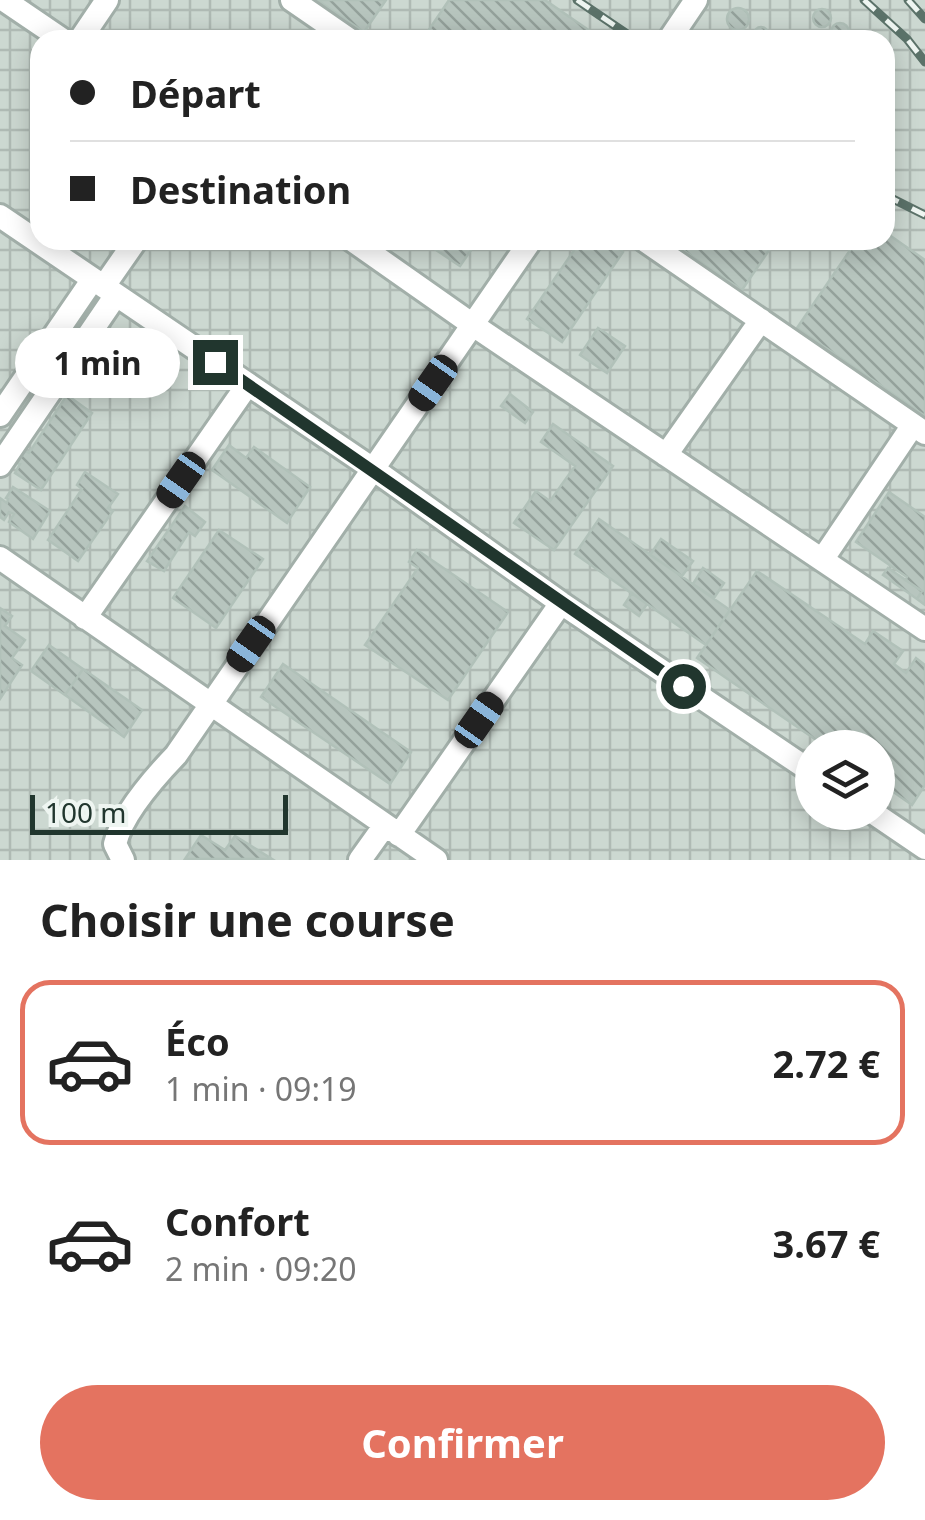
<!DOCTYPE html>
<html lang="fr">
<head>
<meta charset="utf-8">
<style>
	body { margin:0; font-family:"Noto Sans",sans-serif; background:#f2f2f2; color:#222; height:100vh; display:flex; flex-direction:column; font-size:38px; white-space:nowrap }
	* { box-sizing:border-box; margin:0 }
	p { font-size:32px; color:#767676 }
	.icon { flex:none; width:55px; height:55px; fill:none; stroke:currentColor; stroke-width:2; stroke-linecap:round; stroke-linejoin:round }
	.map { position:relative; height:860px; overflow:hidden }
	.drawer { display:flex; flex-direction:column; background:#fff; flex:1 }
	.drawer>* { flex:none }
	.top-card { position:absolute; left:30px; top:30px; width:865px; height:220px; border-radius:30px; box-shadow:0 5px 25px #0003; display:grid; align-content:center; height:220px; padding:0 40px; background:#fff }
	.buttons { position:absolute; left:795px; top:730px; display:grid; gap:20px }
	.buttons a { display:grid; place-items:center; width:100px; height:100px; border-radius:50%; background:#fff; box-shadow:0 5px 25px #0003; font-size:50px }
	.scale { position:absolute; left:30px; bottom:25px; width:258px; box-sizing:border-box; padding-left:10px; border:5px solid #21362e; border-top:0; font-size:28px; line-height:35px; white-space:nowrap; color:#21362e; -webkit-text-stroke:8px #eef5f1; paint-order:stroke }
	.end { position:absolute; width:45px; height:45px; margin:-22px; border:12px solid #21362e; background:#fff; box-shadow:0 0 0 5px #fff }
	.from { border-radius:50% }
	.bubble { position:absolute; height:70px; border-radius:35px; background:#fff; box-shadow:0 5px 25px #0003; font-size:32px; font-weight:700; line-height:70px; text-align:center }
	.car { position:absolute; width:30px; height:60px; margin:-30px -15px; border-radius:12px; box-shadow:0 0 8px 2px #0007; background:linear-gradient(#222 24%,#8ab4d8 0 40%,#222 0 76%,#8ab4d8 0 86%,#222 0) }
	.top-card b { display:flex; align-items:center; gap:35px; height:95px; font-size:38px }
	.top-card b+b { border-top:2px solid #e0e0e0 }
	.top-card i { width:25px; height:25px; background:#222 }
	ul { padding:0; list-style:none }
	li { display:flex; align-items:center; gap:30px; height:165px; margin:0 20px 15px; padding:0 20px; border:5px solid transparent; border-radius:30px }
	li div { flex:1 }
	li b { display:block; font-size:38px }
	li em { font-style:normal; font-weight:700 }
	li.current { border-color:#e47360 }
	li>.icon { width:90px; height:90px; stroke-width:1.5 }
	h2 { padding:0 40px; font-size:45px; line-height:120px }
	.action { display:flex; gap:20px; margin-top:auto; padding:20px 40px }
	.action a { flex:1; height:115px; border-radius:60px; background:#e47360; color:#fff; font-size:40px; font-weight:700; line-height:115px; text-align:center }
	.map>svg:first-child { display:block }
</style>
</head>
<body>
<div class="map">
<svg width="925" height="860" viewBox="0 0 925 860">
	<defs>
		<pattern id="industrial-grid" width="8" height="8" patternUnits="userSpaceOnUse" patternTransform="scale(2.5)"><rect width="8" height="8" fill="#ccd8d1"/><path d="M0 4h8M4 0v8" fill="none" stroke="#afbab4"/></pattern>
		<pattern id="building-back-hatch" width="6" height="6" patternUnits="userSpaceOnUse" patternTransform="scale(2.5)"><rect width="6" height="6" fill="#b7c5be"/><path d="M-1 5l2 2M0 0l6 6M5-1l2 2" fill="none" stroke="#94a19b"/></pattern>
	</defs>
	<rect width="100%" height="100%" fill="#dee8e3"/>
	<!-- industrial -->
	<path fill="url(#industrial-grid)" fill-rule="evenodd" d="M 0,0 L 925,0 L 925,860 L 0,860 ZM 40,40 L 885,40 L 885,240 L 40,240 ZM 812,748 L 878,748 L 878,812 L 812,812 Z"/>
	<!-- building -->
	<path fill="url(#building-back-hatch)" stroke="#b1c1b9" stroke-width="2.5" d="M 317,0 L 386,0 L 364,32 Z
		M 449,0 L 545,0 L 603,40 L 422,40 Z
		M727 19a11 11 0 1 1 22 0a11 11 0 1 1-22 0Z
		M813 18a9 9 0 1 1 18 0a9 9 0 1 1-18 0Z
		M831 32a9 9 0 1 1 18 0a9 9 0 1 1-18 0Z
		M754 34a7 7 0 1 1 14 0a7 7 0 1 1-14 0Z
		M 866,32 L 875,33 L 883,40 L 852,40 L 857,35 Z
		M 885,232 L 925,260 L 925,416 L 797,328 L 857,240 L 885,240 Z
		M 421,240 L 478,240 L 460,266 Z
		M 581,240 L 606,240 L 623,252 L 562,342 L 527,319 Z
		M 668,240 L 776,240 L 742,290 Z
		M 598,328 L 625,346 L 607,373 L 580,355 Z
		M 510,394 L 533,412 L 525,423 L 501,406 Z
		M 67,395 L 92,413 L 41,490 L 15,473 L 20,464 L 17,463 L 25,451 L 29,453 Z
		M 553,424 L 613,466 L 554,550 L 514,523 L 536,491 L 550,501 L 575,466 L 541,442 Z
		M 229,445 L 246,458 L 254,447 L 310,487 L 287,523 L 212,470 Z
		M 85,472 L 118,494 L 108,508 L 113,511 L 78,561 L 48,540 L 82,489 L 77,485 Z
		M 13,487 L 50,511 L 33,539 L 9,522 L 14,514 L 9,512 L 4,520 L 0,517 L 0,498 L 7,503 L 8,499 L 6,498 Z
		M 889,492 L 925,517 L 925,605 L 917,599 L 922,591 L 905,580 L 907,577 L 856,542 Z
		M 185,506 L 205,522 L 195,536 L 189,532 L 164,571 L 147,561 Z
		M 599,519 L 730,610 L 706,645 L 575,554 Z
		M 219,530 L 263,559 L 216,628 L 173,598 Z
		M 661,539 L 693,561 L 682,576 L 650,555 Z
		M 417,550 L 508,612 L 448,700 L 365,645 L 418,568 L 409,562 Z
		M 703,568 L 724,583 L 714,598 L 693,584 Z
		M 888,568 L 922,591 L 917,599 L 883,575 Z
		M 757,571 L 865,644 L 873,631 L 903,651 L 894,664 L 906,673 L 916,658 L 925,665 L 925,785 L 912,805 L 878,781 L 878,748 L 828,748 L 697,658 Z
		M 632,593 L 647,604 L 639,616 L 624,605 Z
		M 0,608 L 12,616 L 5,626 L 25,640 L 12,658 L 22,665 L 0,699 Z
		M 49,645 L 83,669 L 65,695 L 31,671 Z
		M 283,664 L 411,752 L 390,784 L 261,697 Z
		M 83,669 L 142,710 L 124,737 L 65,695 Z
		M 201,835 L 225,850 L 235,836 L 272,859 L 185,859 Z"/>
	<g fill="none" stroke-linecap="round" stroke-linejoin="round">
		<!-- minor casing -->
		<g stroke="#a2afa9" stroke-width="28">
			<path id="minor" d="M 4,0 L 63,40
				M 292,0 L 350,40
				M 80,40 L 107,0
				M 669,40 L 696,0
				M 0,216 L 373,469 L 561,603 L 812,772
				M 352,240 L 473,325 L 925,629
				M 644,240 L 925,433
				M 104,286 L 136,240
				M 0,415 L 93,279
				M 666,455 L 761,320
				M 0,465 L 116,295
				M 0,558 L 436,860
				M 822,560 L 913,425
				M 85,618 L 248,384
				M 872,812 L 925,848
				M 399,835 L 561,603
				M 123,860 L 115,844 C 122,814 154,778 176,755 L 531,240
				M 360,860 L 385,825"/>
		</g>
		<!-- minor -->
		<use href="#minor" stroke="#fff" stroke-width="22"/>
		<!-- rail casing -->
		<g stroke="#5b7269" stroke-width="9">
			<path id="rail" d="M 577,0 L 636,40
				M 864,0 L 907,39 L 925,62
				M 908,0 L 925,19
				M 885,195 L 925,215"/>
		</g>
		<!-- rail -->
		<use href="#rail" stroke="#eef5f1" stroke-width="5" stroke-dasharray="15" stroke-linecap="butt"/>
	</g>
	<g fill="none" stroke-linecap="round" stroke-linejoin="round">
		<!-- route -->
		<path stroke="#21362e" stroke-width="12" d="M 215,362 C 372,469 526,579 683,686"/>
	</g>
</svg>
<div class="buttons">
<a><svg class="icon" aria-label="layers" viewBox="0 0 24 24"><path d="M12 4l9 5-9 5-9-5zM3 14l9 5 9-5"/></svg></a>
</div>
<div class="scale">100 m</div>
<i class="end from" style="left:683px;top:686px"></i>
<i class="end" style="left:215px;top:362px"></i>
<div class="bubble" style="left:15px;top:328px;width:165px">1 min</div>
<i class="car" style="left:433px;top:383px;rotate:215deg"></i>
<i class="car" style="left:181px;top:480px;rotate:215deg"></i>
<i class="car" style="left:251px;top:644px;rotate:215deg"></i>
<i class="car" style="left:479px;top:720px;rotate:35deg"></i>
<div class="top-card">
<b><i class="from"></i>Départ</b>
<b><i></i>Destination</b>
</div>
</div>
<section class="drawer">
<h2>Choisir une course</h2>
<ul>
<li class="current"><svg class="icon" aria-label="car" viewBox="0 0 24 24"><path d="M5 17H2v-5l4-1 3-4h7l3 4 3 1v5h-3M9 17h6M6 11h13"/><circle cx="7" cy="17" r="2"/><circle cx="17" cy="17" r="2"/></svg><div><b>Éco</b><p>1 min · 09:19</p></div><em>2.72 €</em></li>
<li><svg class="icon" aria-label="car" viewBox="0 0 24 24"><path d="M5 17H2v-5l4-1 3-4h7l3 4 3 1v5h-3M9 17h6M6 11h13"/><circle cx="7" cy="17" r="2"/><circle cx="17" cy="17" r="2"/></svg><div><b>Confort</b><p>2 min · 09:20</p></div><em>3.67 €</em></li>
</ul>
<div class="action"><a>Confirmer</a></div>
</section>
</body>
</html>
